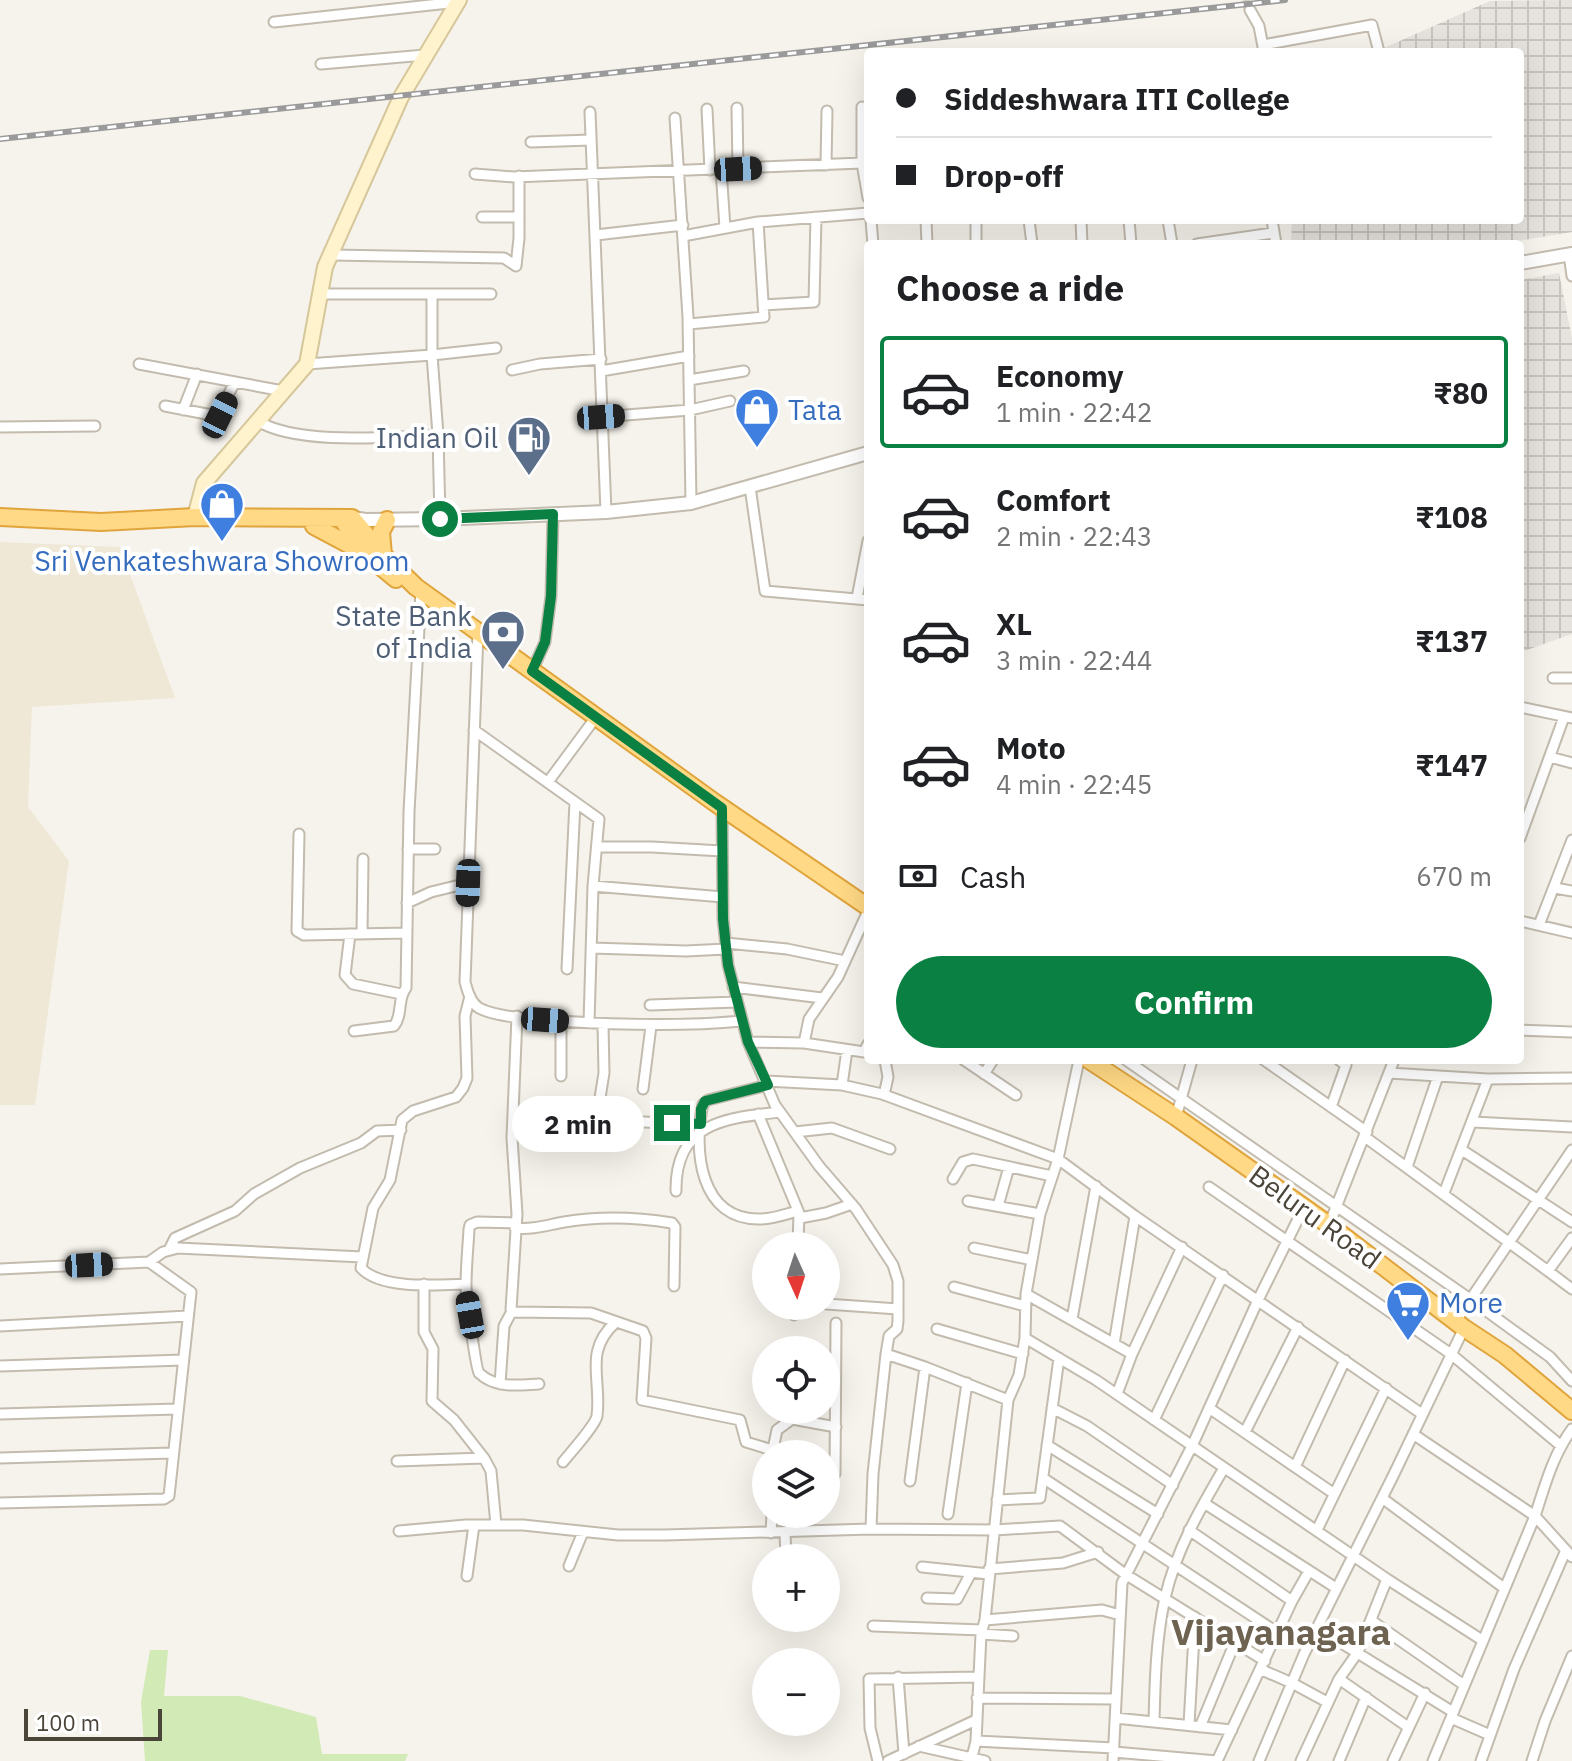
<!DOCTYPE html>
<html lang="en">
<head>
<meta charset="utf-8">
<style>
	body { margin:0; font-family:"IBM Plex Sans",sans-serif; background:#f6f6f6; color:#202124; height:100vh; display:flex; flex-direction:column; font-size:30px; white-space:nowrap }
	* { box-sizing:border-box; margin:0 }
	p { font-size:26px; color:#757577 }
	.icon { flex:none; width:44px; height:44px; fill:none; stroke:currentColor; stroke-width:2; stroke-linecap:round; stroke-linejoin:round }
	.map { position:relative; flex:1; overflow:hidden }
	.panel { position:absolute; left:864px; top:240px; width:660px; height:824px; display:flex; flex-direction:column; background:#fff; border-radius:8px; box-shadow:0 8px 32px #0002 }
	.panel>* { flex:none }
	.hud { position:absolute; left:864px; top:48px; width:660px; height:176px; border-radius:8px; box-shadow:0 8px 32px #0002; display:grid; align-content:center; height:176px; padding:0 32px; background:#fff }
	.needle { width:52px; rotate:177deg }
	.controls { position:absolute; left:752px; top:1232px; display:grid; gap:16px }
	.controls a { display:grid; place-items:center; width:88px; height:88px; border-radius:50%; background:#fff; box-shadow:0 8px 32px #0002; font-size:40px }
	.scale { position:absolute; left:24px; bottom:20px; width:138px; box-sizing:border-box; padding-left:8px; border:4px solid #4b4439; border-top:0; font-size:22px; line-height:28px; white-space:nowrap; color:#4b4439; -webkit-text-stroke:6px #fff; paint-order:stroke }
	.end { position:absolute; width:36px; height:36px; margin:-18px; border:10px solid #0b8043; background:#fff; box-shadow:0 0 0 4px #fff }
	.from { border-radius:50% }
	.bubble { position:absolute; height:56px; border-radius:28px; background:#fff; box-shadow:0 8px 32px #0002; font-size:26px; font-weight:700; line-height:56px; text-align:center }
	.car { position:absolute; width:24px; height:48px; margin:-24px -12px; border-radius:10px; box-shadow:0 0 6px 2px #0007; background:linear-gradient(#222 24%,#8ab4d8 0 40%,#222 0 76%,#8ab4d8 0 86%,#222 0) }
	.hud b { display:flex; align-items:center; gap:28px; height:76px; font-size:30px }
	.hud b+b { border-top:2px solid #e0e0e0 }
	.hud i { width:20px; height:20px; background:#202124 }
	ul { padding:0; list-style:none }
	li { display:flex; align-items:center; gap:24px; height:112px; margin:0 16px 12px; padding:0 16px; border:4px solid transparent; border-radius:8px }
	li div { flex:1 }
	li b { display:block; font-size:30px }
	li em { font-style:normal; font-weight:700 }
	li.on { border-color:#0b8043 }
	li>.icon { width:72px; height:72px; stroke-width:1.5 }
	h2 { padding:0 32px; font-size:36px; line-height:96px }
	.pay { display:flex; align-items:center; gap:20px; height:88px; padding:0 32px; font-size:30px }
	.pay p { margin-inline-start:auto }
	.primary-button { display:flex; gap:16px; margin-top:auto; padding:16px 32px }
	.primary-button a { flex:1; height:92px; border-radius:48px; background:#0b8043; color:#fff; font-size:32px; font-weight:700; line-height:92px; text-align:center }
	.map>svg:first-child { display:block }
</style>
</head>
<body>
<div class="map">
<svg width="1572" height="1761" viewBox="0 0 1572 1761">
	<defs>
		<pattern id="industrial-grid" width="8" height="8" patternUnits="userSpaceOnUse" patternTransform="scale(2)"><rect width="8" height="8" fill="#e6e2dd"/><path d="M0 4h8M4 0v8" fill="none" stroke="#c7c3be"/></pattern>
	</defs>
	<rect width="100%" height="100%" fill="#f6f3ec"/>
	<!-- industrial -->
	<path fill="url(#industrial-grid)" d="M 1572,0 L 1572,232 L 1499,244 L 1291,244 L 1292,220 L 1520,220 L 1520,52 L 1375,52 L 1490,1 Z
		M 1559,273 L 1572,338 L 1572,634 L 1524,651 L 1520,651 L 1520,280 Z"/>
	<!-- education -->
	<path fill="#efe8d6" d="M 0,542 L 120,547 L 175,698 L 32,707 L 28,807 L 69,861 L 35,1105 L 0,1105 Z"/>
	<!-- green -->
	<path fill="#d2eab5" d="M 150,1650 L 168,1650 L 164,1696 L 240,1696 L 316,1717 L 322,1754 L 408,1754 L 405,1761 L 145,1761 L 141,1702 Z"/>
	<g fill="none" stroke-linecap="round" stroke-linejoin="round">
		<!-- minor-tunnel -->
		<path stroke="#d4d0c8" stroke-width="9" stroke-dasharray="9 4.5" stroke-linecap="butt" d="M 1244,0 L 1250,10"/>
		<!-- minor casing -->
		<g stroke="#c2bbae" stroke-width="13">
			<path id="minor" d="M 1250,10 L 1259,26 L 1264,52
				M 274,22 L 458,2
				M 1263,45 L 1372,25 L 1379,52
				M 321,64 L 425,55
				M 862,107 L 862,163 L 868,198
				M 737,108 L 738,169
				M 707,109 L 710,170
				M 590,112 L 606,512
				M 675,118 L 688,317 L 691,503
				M 531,142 L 591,140
				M 826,165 L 827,111
				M 721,169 L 725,228
				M 475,174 L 514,177 L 862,163
				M 482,217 L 519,217
				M 871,220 L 873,244
				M 926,220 L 927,244
				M 976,220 L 976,244
				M 1029,220 L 1032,244
				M 1081,220 L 1082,244
				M 1129,220 L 1131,244
				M 1168,220 L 1172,244
				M 1272,220 L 1276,244
				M 596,235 L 683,225
				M 683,236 L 758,222 L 868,213
				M 1197,244 L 1273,233
				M 1569,254 L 1572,276
				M 331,255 L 504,258 L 516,266 L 519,238 L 519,176
				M 320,294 L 491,294
				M 432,294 L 432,355 L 496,348
				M 763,305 L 814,302 L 816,217
				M 689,324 L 764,317 L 758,222
				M 139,364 L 283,391
				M 307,364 L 432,355 L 438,435
				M 512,370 L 540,364 L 601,359
				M 601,371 L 689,356
				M 689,380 L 744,371
				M 165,406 L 217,416 L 235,382
				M 183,410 L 197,374
				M 601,417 L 690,410 L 730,401
				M 256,420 C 296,446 390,437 438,435 L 440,519
				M 0,427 L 95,426
				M 750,487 L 765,591 L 868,600
				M 857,598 L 868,541
				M 478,632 L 465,982 C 468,992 470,1002 479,1008 C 498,1018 537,1019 558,1021 C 620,1025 680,1027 742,1021
				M 532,671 L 545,642 L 551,596 L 553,514
				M 1553,678 L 1572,678
				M 1520,707 L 1572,718
				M 474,730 L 599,819 L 593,886 L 589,1023
				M 1550,757 L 1572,763
				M 548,782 L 596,717
				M 722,808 L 723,919 L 728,965 L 748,1042 L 775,1105 L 819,1166 L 856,1209 L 893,1265 L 898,1281 L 898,1321 L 897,1329 L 889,1336 L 886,1354 L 873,1474 L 871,1529
				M 299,834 L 297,931 L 304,935 L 407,933
				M 1520,838 L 1564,717
				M 597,847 L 652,847 L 722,851
				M 408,849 L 435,849
				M 593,886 L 723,897
				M 1555,888 L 1572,891
				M 407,903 L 431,892 L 468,883
				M 1520,921 L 1572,933
				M 1539,925 L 1572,840
				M 350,934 L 345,975 L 353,984 L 401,994
				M 362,934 L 363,859
				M 726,943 L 787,949 L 845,961
				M 592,948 L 686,951 L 726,949
				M 567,969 L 575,802
				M 733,987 L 822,998
				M 650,1005 L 737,1002
				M 517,1016 L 512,1138 L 517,1214 L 511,1310 L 514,1312 L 591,1313 L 643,1331 L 646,1338 L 642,1400 L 740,1420 L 746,1442 L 772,1450
				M 1520,1030 L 1572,1032
				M 354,1031 L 394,1026 C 403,1015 397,999 406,988 L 409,812 L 421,591
				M 748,1042 L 804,1043 L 864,1052 L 868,1044
				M 804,1043 L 809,1019 L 838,977 L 868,911
				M 964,1060 L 1016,1095
				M 1126,1060 L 1470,1299 L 1550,1357 L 1572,1381
				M 1264,1060 L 1367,1132
				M 1389,1073 L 1488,1079 L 1572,1078
				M 984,1074 L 993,1060
				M 561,1076 L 561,1021
				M 766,1081 L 842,1085 L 882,1094 L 1058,1159 L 1135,1216 L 1422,1414
				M 768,1085 L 708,1100 L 703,1104 C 693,1149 699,1221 761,1219 C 773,1219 786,1214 798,1211
				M 842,1085 L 847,1050
				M 643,1089 L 651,1026
				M 884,1095 L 888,1077 L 885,1060
				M 1331,1107 L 1346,1065 L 1339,1060
				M 758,1114 L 799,1213 L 798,1246
				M 1176,1117 L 1192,1060
				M 643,1122 L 701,1124
				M 1473,1122 L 1572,1127
				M 795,1132 L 832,1128 L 890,1149
				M 594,1135 L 604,1073 L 603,1024
				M 1365,1137 L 1548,1271 L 1572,1238
				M 1462,1150 L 1572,1222
				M 1407,1167 L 1438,1076
				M 953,1179 L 963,1162 L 973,1159 L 1052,1176
				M 1209,1187 L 1451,1354 L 1560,1445
				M 676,1191 C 675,1122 726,1118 780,1112
				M 1444,1193 L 1488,1079
				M 968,1201 L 1040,1214
				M 998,1206 L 1009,1167
				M 800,1218 L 826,1213 L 852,1204
				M 516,1223 L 477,1222 L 470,1225 L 469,1229 C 468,1248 466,1267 466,1286 C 466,1296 476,1369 479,1373 C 496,1389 518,1385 539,1384
				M 1329,1225 L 1394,1060
				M 515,1228 C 533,1230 547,1225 564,1222 C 601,1216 635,1217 672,1223 L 675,1227 L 674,1286
				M 974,1248 L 1032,1260
				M 169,1250 L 175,1238 L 235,1211 L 254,1194 L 300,1168 L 361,1143 L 377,1131 L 401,1130
				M 149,1262 L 163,1252 L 178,1248 L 362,1257
				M 0,1269 L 149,1262 L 191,1292 L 169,1496 L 164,1499 L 0,1503
				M 1548,1271 L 1572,1289
				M 424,1284 L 424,1332 L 433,1349 L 432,1401 L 454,1420 L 484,1458
				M 466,1284 C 438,1285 381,1290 361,1268 L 373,1208 L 390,1180 L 402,1120 L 413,1111 L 456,1097 L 463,1088 L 467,1078 L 465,1016 L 470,996
				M 954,1287 L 1025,1306
				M 1026,1294 L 1132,1354 L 1182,1247
				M 826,1304 L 898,1309
				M 794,1315 L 795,1306
				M 1072,1319 L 1096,1186
				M 1455,1322 L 1572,1150
				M 0,1326 L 188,1316
				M 937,1329 L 1023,1354
				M 1025,1338 L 1096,1380 L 1387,1579 L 1482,1640
				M 1114,1344 L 1135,1216
				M 886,1354 L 925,1367 L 1008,1400
				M 0,1366 L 183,1360
				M 500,1384 L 504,1326 L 512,1311
				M 1117,1394 L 1132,1354
				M 1052,1408 L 1087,1426 L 1173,1485
				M 1209,1408 L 1333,1493
				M 0,1414 L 177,1409
				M 1154,1420 L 1223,1275
				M 1245,1432 L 1298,1327
				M 1413,1434 L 1535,1516 L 1572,1557
				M 1047,1445 L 1158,1514
				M 772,1454 L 777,1430 L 792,1419 L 836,1427
				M 0,1458 L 172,1453
				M 397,1461 L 484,1458 L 491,1471 L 496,1525
				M 563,1462 C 570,1453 595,1426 597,1416 C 602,1379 583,1351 616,1322
				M 1295,1467 L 1345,1360
				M 835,1474 L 836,1323
				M 1043,1478 L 1278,1633
				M 910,1481 L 925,1367
				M 1382,1498 L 1504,1588
				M 997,1500 L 1040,1498 L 1059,1358
				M 1204,1503 L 1336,1588
				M 948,1514 L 967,1383
				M 1189,1530 L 1292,1601
				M 1317,1530 L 1386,1388
				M 399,1531 L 466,1525 L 523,1525 L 618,1535 L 665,1535 L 871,1529 L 995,1530 L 1060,1526 L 1125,1574 L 1265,1661
				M 771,1533 L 772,1514
				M 785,1533 L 786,1558
				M 569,1566 L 583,1532
				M 922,1567 L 989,1574
				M 989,1569 L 1063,1563 L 1098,1552
				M 467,1576 L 474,1525
				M 927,1598 L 957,1599 L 971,1573
				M 985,1620 L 1102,1610 L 1120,1615
				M 1372,1621 L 1464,1685
				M 873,1626 L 982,1630
				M 1317,1628 L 1453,1712
				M 981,1634 L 1013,1636
				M 1262,1670 L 1292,1683 L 1327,1702
				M 898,1677 L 904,1754
				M 1339,1679 L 1408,1727
				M 977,1698 L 1116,1699
				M 1115,1718 L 1232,1730
				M 1451,1718 L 1490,1735
				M 1154,1722 C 1155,1681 1156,1638 1165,1598 C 1176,1550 1200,1509 1224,1468
				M 1189,1725 L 1195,1617
				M 1200,1727 L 1235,1642
				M 976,1741 L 1114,1748
				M 919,1746 L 985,1761
				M 1114,1752 L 1217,1761
				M 878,1761 L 870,1728 L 869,1679 L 978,1677
				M 888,1761 L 976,1720
				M 971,1761 L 976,1741 L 981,1634 L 985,1620 L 1008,1400 L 1019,1375 L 1025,1338 L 1026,1294 L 1040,1214 L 1058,1159 L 1079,1060
				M 1113,1761 L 1122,1583 L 1192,1446 L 1258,1300 L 1304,1207
				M 1217,1761 L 1292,1601 L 1309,1571
				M 1259,1761 L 1304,1654 L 1394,1474 L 1464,1328
				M 1301,1761 L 1339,1679 L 1358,1652 L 1387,1579
				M 1339,1761 L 1366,1697
				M 1393,1761 L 1425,1693
				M 1433,1761 L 1535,1516 C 1545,1485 1553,1455 1572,1429
				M 1481,1761 L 1514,1669 L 1566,1550
				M 1532,1761 L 1545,1721 L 1572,1656"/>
		</g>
		<!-- tertiary casing -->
		<g stroke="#c2bbae" stroke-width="16">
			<path id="tertiary" d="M 1520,263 L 1572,254
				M 352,518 L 366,520 L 440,519 L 606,512 L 691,503 L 868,453"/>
		</g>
		<!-- secondary casing -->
		<g stroke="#d6c79b" stroke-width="18">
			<path id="secondary" d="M 195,517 L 204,483 L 307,364 L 325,267 L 401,97 L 459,0"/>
		</g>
		<!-- trunk casing -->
		<g stroke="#e0a43c" stroke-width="20">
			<path id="trunk" d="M 0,517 L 101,522 L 195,517 L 352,518 L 383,555 L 416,587 L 714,802 L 868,907
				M 342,518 L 362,551 L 396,579
				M 314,526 L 361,551
				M 383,555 L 381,532 L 387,520
				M 1089,1060 L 1176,1117 L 1329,1225 L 1464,1328 L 1505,1355 L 1572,1411"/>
		</g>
		<!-- minor -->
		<use href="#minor" stroke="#fff" stroke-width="9"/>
		<!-- tertiary -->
		<use href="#tertiary" stroke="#fff" stroke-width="12"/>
		<!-- secondary -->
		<use href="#secondary" stroke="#fff3cd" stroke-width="14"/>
		<!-- trunk -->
		<use href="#trunk" stroke="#ffd985" stroke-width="16"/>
		<!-- rail casing -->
		<g stroke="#9a9a9a" stroke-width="6">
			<path id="rail" d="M 0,139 L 1285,0"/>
		</g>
		<!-- rail -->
		<use href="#rail" stroke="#fff" stroke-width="3" stroke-dasharray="9" stroke-linecap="butt"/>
	</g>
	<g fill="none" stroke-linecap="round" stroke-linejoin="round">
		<!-- route -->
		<path stroke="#0b8043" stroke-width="10" d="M 440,519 L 553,514 L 551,596 L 545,642 L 532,671 L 722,808 L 723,919 L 728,965 L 748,1042 L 768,1085 L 705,1101 L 701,1109 L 701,1124 L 672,1123"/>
	</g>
	<!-- icons -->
	<defs>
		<g id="shop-pin" transform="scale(2.3)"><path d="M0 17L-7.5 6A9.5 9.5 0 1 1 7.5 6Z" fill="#3f7fe0" stroke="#fff"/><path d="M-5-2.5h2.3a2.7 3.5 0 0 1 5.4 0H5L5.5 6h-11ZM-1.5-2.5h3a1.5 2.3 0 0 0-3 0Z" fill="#fff"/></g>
		<g id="fuel-pin" transform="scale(2.3)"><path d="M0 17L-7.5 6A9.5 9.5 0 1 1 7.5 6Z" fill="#5c6f8a" stroke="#fff"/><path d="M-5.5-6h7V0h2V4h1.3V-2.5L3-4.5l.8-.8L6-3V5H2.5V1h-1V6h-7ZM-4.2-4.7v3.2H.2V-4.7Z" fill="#fff"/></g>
		<g id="bank-pin" transform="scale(2.3)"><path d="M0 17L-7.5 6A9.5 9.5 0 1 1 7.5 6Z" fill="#5c6f8a" stroke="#fff"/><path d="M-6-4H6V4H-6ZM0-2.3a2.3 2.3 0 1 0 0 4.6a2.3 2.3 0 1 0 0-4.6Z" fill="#fff"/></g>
		<g id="supermarket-pin" transform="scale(2.3)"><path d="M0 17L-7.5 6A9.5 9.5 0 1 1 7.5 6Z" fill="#3f7fe0" stroke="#fff"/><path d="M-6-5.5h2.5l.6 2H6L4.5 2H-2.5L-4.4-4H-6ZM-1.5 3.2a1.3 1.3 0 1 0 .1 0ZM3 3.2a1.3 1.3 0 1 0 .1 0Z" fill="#fff"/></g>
	</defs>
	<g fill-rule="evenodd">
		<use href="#shop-pin" x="757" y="410"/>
		<use href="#fuel-pin" x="529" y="438"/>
		<use href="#shop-pin" x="222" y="504"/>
		<use href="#bank-pin" x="503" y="632"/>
		<use href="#supermarket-pin" x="1408" y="1303"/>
	</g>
	<g text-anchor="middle" stroke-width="8" stroke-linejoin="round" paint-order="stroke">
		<!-- shop labels -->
		<g font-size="28" fill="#366cbe" stroke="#fff" text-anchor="start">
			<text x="788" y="420">Tata</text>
			<text x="222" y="571" text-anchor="middle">Sri Venkateshwara Showroom</text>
			<text x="1439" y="1313">More</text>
		</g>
		<!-- service labels -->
		<g font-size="28" fill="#4e5e75" stroke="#fff" text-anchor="end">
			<text x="498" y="448">Indian Oil</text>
			<text x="472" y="626">State Bank<tspan x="472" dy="32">of India</tspan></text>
		</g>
		<!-- street labels -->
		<g font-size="28" fill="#4b4439" stroke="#fff">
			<text transform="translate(1315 1217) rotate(36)" y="10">Beluru Road</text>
		</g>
		<!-- district labels -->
		<g font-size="36" font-weight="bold" fill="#6e6250" stroke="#fff">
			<text x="1281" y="1645">Vijayanagara</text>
		</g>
	</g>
</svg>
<div class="controls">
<a><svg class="needle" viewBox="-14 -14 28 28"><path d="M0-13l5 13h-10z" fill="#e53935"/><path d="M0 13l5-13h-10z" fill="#757577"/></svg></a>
<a><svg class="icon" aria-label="locate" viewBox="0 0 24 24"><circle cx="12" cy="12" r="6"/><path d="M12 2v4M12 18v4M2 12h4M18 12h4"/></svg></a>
<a><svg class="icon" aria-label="layers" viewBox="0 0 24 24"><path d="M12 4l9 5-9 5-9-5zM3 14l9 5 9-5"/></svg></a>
<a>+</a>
<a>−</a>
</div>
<div class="scale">100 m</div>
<i class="end from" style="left:440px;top:519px"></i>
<i class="end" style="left:672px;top:1123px"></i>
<div class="bubble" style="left:512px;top:1096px;width:132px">2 min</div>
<i class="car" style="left:738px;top:169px;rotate:87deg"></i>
<i class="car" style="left:220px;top:415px;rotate:26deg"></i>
<i class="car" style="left:601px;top:417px;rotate:86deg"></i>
<i class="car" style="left:468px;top:883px;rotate:182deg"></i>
<i class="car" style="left:545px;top:1020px;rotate:94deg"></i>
<i class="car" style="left:89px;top:1265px;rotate:87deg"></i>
<i class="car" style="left:470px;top:1315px;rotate:350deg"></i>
<div class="hud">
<b><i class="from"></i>Siddeshwara ITI College</b>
<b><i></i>Drop-off</b>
</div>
<section class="panel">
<h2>Choose a ride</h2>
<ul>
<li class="on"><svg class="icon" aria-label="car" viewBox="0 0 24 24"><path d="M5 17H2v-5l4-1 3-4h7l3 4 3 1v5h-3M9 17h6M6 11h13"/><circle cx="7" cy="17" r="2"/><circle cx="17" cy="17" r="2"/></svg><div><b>Economy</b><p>1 min · 22:42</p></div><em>₹80</em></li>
<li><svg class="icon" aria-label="car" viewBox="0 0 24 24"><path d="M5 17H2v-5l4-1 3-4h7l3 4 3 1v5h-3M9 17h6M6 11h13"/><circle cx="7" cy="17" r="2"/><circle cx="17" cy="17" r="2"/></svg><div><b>Comfort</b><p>2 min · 22:43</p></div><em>₹108</em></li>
<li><svg class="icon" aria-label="car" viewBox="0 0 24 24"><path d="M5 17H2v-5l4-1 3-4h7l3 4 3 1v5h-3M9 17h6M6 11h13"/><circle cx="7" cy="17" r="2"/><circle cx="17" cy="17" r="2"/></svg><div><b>XL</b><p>3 min · 22:44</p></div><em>₹137</em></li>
<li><svg class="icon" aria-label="car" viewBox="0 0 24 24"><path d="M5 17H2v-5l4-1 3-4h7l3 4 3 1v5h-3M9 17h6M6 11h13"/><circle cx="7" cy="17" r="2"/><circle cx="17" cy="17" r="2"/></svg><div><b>Moto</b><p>4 min · 22:45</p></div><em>₹147</em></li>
</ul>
<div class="pay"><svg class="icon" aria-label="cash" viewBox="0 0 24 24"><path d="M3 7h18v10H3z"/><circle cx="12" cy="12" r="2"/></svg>Cash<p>670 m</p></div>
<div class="primary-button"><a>Confirm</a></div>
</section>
</div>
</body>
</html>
